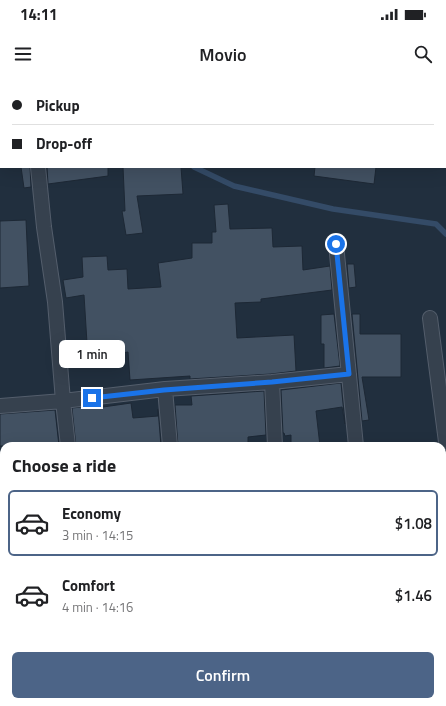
<!DOCTYPE html>
<html lang="en">
<head>
<meta charset="utf-8">
<style>
	body { margin:0; font-family:"Titillium Web",sans-serif; background:#f6f6f6; color:#202124; height:100vh; display:flex; flex-direction:column; font-size:15px; white-space:nowrap }
	* { box-sizing:border-box; margin:0 }
	p { font-size:13px; color:#757577 }
	.icon { flex:none; width:22px; height:22px; fill:none; stroke:currentColor; stroke-width:2; stroke-linecap:round; stroke-linejoin:round }
	.map { position:relative; flex:1; overflow:hidden }
	.side { position:absolute; left:0px; top:362px; width:446px; height:264px; display:flex; flex-direction:column; background:#fff; border-radius:12px 12px 0 0; box-shadow:0 4px 16px #0002 }
	.side>* { flex:none }
	.hud { position:absolute; left:0px; top:0px; width:446px; height:88px; box-shadow:0 4px 16px #0002; display:grid; align-content:center; height:88px; padding:0 12px; background:#fff }
	.end { position:absolute; width:18px; height:18px; margin:-9px; border:5px solid #1a73e8; background:#fff; box-shadow:0 0 0 2px #fff }
	.from { border-radius:50% }
	.bubble { position:absolute; height:28px; border-radius:6px; background:#fff; box-shadow:0 4px 16px #0002; font-size:13px; font-weight:600; line-height:28px; text-align:center }
	.hud b { display:flex; align-items:center; gap:14px; height:38px; font-size:15px }
	.hud b+b { border-top:1px solid #e0e0e0 }
	.hud i { width:10px; height:10px; background:#202124 }
	ul { padding:0; list-style:none }
	li { display:flex; align-items:center; gap:12px; height:66px; margin:0 8px 6px; padding:0 4px; border:2px solid transparent; border-radius:6px }
	li div { flex:1 }
	li b { display:block; font-size:15px }
	li em { font-style:normal; font-weight:600 }
	li.current { border-color:#4c6487 }
	li>.icon { width:36px; height:36px; stroke-width:1.5 }
	h2 { padding:0 12px; font-size:18px; line-height:48px }
	.button { display:flex; gap:8px; margin-top:auto; padding:8px 12px }
	.button a { flex:1; height:46px; border-radius:6px; background:#4c6487; color:#fff; font-size:16px; font-weight:600; line-height:46px; text-align:center }
	.status { display:flex; justify-content:space-between; align-items:center; height:28px; padding:0 20px; background:#fff; direction:ltr }
	.status svg { height:11px; fill:currentColor }
	header { display:flex; justify-content:space-between; align-items:center; height:52px; padding:0 12px; background:#fff; font-size:18px; font-weight:600 }
	.map>svg:first-child { display:block }
</style>
</head>
<body>
<div class="status"><b>14:11</b><svg viewBox="0 0 49 12"><path d="M0 12V9h3v3zM5 12V6h3v6zM10 12V3h3v9zM15 12V0h3v12zM26 1h20v11H26zM47 4h2v5h-2z"/></svg></div>
<header><svg class="icon" aria-label="menu" viewBox="0 0 24 24"><path d="M4 6h16M4 12h16M4 18h16"/></svg>Movio<svg class="icon" aria-label="search" viewBox="0 0 24 24"><circle cx="10" cy="10" r="6"/><path d="M15 15l6 6"/></svg></header>
<div class="map">
<svg width="446" height="626" viewBox="0 0 446 626">
	<rect width="100%" height="100%" fill="#212f3e"/>
	<g fill="none" stroke-linecap="round" stroke-linejoin="round">
		<!-- stream -->
		<path stroke="#344b67" stroke-width="5.5" d="M 76,0 L 77,1
			M 194,87 L 234,106 L 333,129 L 436,144 L 446,154"/>
	</g>
	<!-- building -->
	<path fill="#425162" stroke="#1d2835" d="M 21,87 L 30,87 L 31,107 L 24,108 Z
		M 47,87 L 108,87 L 108,96 L 48,104 Z
		M 123,87 L 181,87 L 183,114 L 137,116 L 143,153 L 126,155 L 122,131 L 125,131 Z
		M 315,87 L 376,87 L 374,104 L 314,96 Z
		M 228,124 L 230,149 L 272,148 L 273,167 L 302,166 L 303,190 L 330,186 L 332,210 L 261,219 L 261,222 L 235,223 L 237,258 L 294,255 L 296,291 L 271,294 L 190,299 L 190,296 L 130,300 L 128,272 L 122,273 L 121,261 L 87,263 L 84,215 L 66,218 L 63,200 L 83,197 L 82,177 L 107,176 L 108,190 L 127,189 L 128,209 L 161,207 L 158,183 L 192,178 L 192,163 L 212,163 L 212,152 L 216,152 L 214,125 Z
		M 26,140 L 29,206 L 0,208 L 0,141 Z
		M 347,184 L 354,184 L 356,207 L 349,208 Z
		M 334,234 L 340,286 L 324,288 L 324,264 L 321,264 L 321,235 Z
		M 352,234 L 360,234 L 360,254 L 401,254 L 401,297 L 362,297 L 369,340 L 362,341 Z
		M 341,303 L 345,344 L 342,327 L 316,331 L 320,366 L 291,366 L 291,355 L 285,356 L 284,353 L 283,353 L 281,310 Z
		M 264,311 L 266,355 L 248,357 L 248,366 L 178,366 L 175,325 L 192,325 L 191,316 Z
		M 131,323 L 133,338 L 158,336 L 158,329 L 161,366 L 76,366 L 72,328 L 102,325 L 103,327 Z
		M 55,330 L 59,366 L 0,366 L 0,334 Z"/>
	<g fill="none" stroke-linecap="round" stroke-linejoin="round">
		<!-- minor casing -->
		<g stroke="#545e6c" stroke-width="16">
			<path id="minor" d="M 422,0 L 422,1
				M 38,87 L 44,147 L 55,222 L 63,321 L 68,366
				M 336,164 L 356,366
				M 430,238 L 446,362
				M 272,302 L 275,366
				M 165,309 L 170,366
				M 0,326 L 63,321 L 165,309 L 272,302 L 349,294
				M 442,418 L 446,418
				M 442,570 L 446,569
				M 97,622 L 97,626
				M 180,622 L 180,626
				M 291,622 L 291,626
				M 382,622 L 382,626"/>
		</g>
		<!-- minor -->
		<use href="#minor" stroke="#36414e" stroke-width="14"/>
	</g>
	<g fill="none" stroke-linecap="round" stroke-linejoin="round">
		<!-- route -->
		<path stroke="#1a73e8" stroke-width="5" d="M 92,318 L 164,310 L 272,302 L 349,294 L 336,164"/>
	</g>
</svg>
<i class="end from" style="left:336px;top:164px"></i>
<i class="end" style="left:92px;top:318px"></i>
<div class="bubble" style="left:59px;top:260px;width:66px">1 min</div>
<div class="hud">
<b><i class="from"></i>Pickup</b>
<b><i></i>Drop-off</b>
</div>
<section class="side">
<h2>Choose a ride</h2>
<ul>
<li class="current"><svg class="icon" aria-label="car" viewBox="0 0 24 24"><path d="M5 17H2v-5l4-1 3-4h7l3 4 3 1v5h-3M9 17h6M6 11h13"/><circle cx="7" cy="17" r="2"/><circle cx="17" cy="17" r="2"/></svg><div><b>Economy</b><p>3 min · 14:15</p></div><em>$1.08</em></li>
<li><svg class="icon" aria-label="car" viewBox="0 0 24 24"><path d="M5 17H2v-5l4-1 3-4h7l3 4 3 1v5h-3M9 17h6M6 11h13"/><circle cx="7" cy="17" r="2"/><circle cx="17" cy="17" r="2"/></svg><div><b>Comfort</b><p>4 min · 14:16</p></div><em>$1.46</em></li>
</ul>
<div class="button"><a>Confirm</a></div>
</section>
</div>
</body>
</html>
